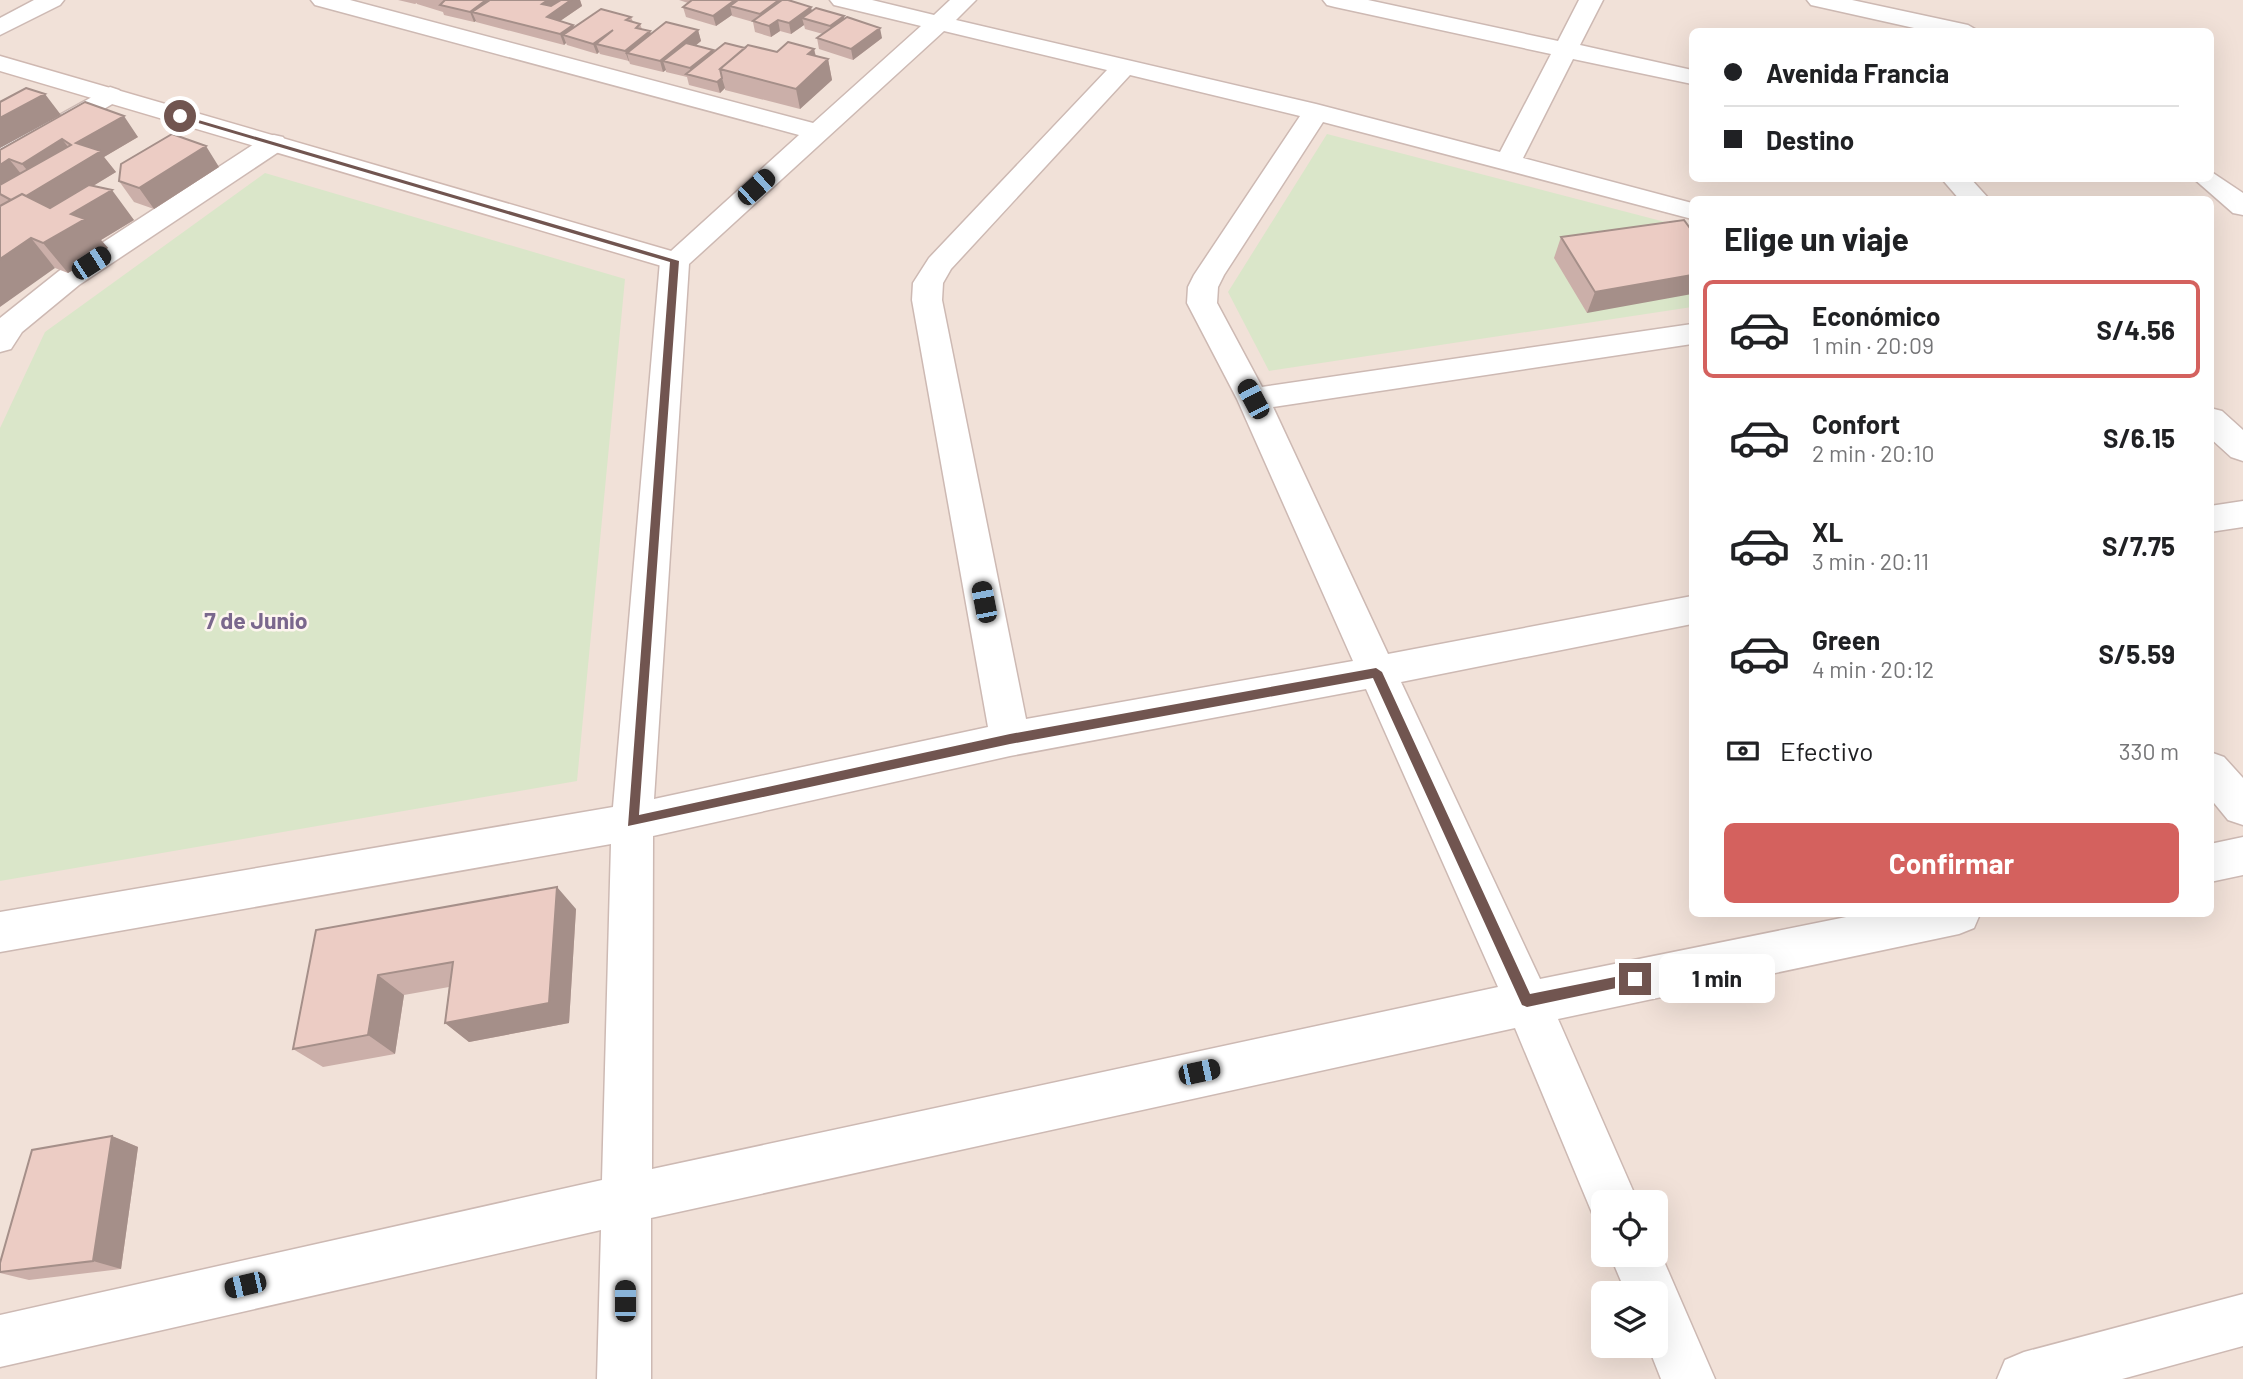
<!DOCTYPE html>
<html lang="es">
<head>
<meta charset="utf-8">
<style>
	body { margin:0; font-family:Barlow,sans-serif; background:#f6f6f6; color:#202124; height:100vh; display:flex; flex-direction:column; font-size:26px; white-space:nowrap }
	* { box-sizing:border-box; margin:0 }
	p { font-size:23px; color:#757577 }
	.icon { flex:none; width:38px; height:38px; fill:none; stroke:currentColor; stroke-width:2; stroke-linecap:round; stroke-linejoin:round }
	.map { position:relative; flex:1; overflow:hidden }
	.details { position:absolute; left:1689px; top:196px; width:525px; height:721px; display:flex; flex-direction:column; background:#fff; border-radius:10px; box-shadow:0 7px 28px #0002 }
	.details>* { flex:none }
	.guide { position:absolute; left:1689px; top:28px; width:525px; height:154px; border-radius:10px; box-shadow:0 7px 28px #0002; display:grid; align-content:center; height:154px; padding:0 35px; background:#fff }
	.tools { position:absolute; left:1591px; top:1190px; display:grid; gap:14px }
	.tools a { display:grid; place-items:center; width:77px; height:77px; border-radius:10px; background:#fff; box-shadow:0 7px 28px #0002; font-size:35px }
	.end { position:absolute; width:32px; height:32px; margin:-16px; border:9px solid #715550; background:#fff; box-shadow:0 0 0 4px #fff }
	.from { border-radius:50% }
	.bubble { position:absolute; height:49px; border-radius:10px; background:#fff; box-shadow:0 7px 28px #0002; font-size:23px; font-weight:700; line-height:49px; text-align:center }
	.car { position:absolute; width:21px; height:42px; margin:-21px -10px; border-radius:9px; box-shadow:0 0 5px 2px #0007; background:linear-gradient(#222 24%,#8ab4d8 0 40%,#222 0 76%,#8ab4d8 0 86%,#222 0) }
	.guide b { display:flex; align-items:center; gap:24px; height:66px; font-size:26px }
	.guide b+b { border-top:2px solid #e0e0e0 }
	.guide i { width:18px; height:18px; background:#202124 }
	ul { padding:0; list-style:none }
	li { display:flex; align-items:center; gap:21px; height:98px; margin:0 14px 10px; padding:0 21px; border:4px solid transparent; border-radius:10px }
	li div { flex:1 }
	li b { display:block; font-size:26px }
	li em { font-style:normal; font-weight:700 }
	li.selected { border-color:#d4615e }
	li>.icon { width:63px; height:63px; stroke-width:1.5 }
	h2 { padding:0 35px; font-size:32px; line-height:84px }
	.pay { display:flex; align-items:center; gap:18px; height:77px; padding:0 35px; font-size:26px }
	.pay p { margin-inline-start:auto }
	.button { display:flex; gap:14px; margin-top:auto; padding:14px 35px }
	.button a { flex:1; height:80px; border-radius:10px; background:#d4615e; color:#fff; font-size:28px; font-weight:700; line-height:80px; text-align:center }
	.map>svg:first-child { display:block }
</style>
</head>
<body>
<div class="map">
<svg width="2243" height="1379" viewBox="0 0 2243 1379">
	<rect width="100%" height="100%" fill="#faf0e9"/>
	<!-- residential -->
	<path fill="#f1e1d8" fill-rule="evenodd" d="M 0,0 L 2243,0 L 2243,1379 L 0,1379 ZM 1692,32 L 2210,32 L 2210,178 L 1692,178 ZM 1692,200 L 2210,200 L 2210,914 L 1692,914 ZM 1603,1202 L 1656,1202 L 1656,1255 L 1603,1255 ZM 1603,1293 L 1656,1293 L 1656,1346 L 1603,1346 Z"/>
	<!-- green -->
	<path fill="#dae6c9" d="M 1327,134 L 1692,229 L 1692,307 L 1269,371 L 1228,292 Z
		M 265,173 L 625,279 L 577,781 L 0,881 L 0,428 L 45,332 Z"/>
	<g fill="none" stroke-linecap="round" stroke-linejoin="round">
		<!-- street casing -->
		<g stroke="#cdb9b3" stroke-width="3">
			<path id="street" d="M 34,0 L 64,0 L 60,5 L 0,35 L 0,18 Z
				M 311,0 L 350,0 L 813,123 L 921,26 L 834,5 L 830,0 L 872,0 L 934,15 L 950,0 L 976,0 L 956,20 L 1316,104 L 1500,152 L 1551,54 L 1335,7 L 1327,5 L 1323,0 L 1368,0 L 1558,41 L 1579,0 L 1603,0 L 1580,45 L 1692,70 L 1692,84 L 1573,59 L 1523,158 L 1692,203 L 1692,219 L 1323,122 L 1224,275 L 1218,287 L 1217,303 L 1262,387 L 1692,324 L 1692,344 L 1273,407 L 1388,654 L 1692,596 L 1692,624 L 1401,682 L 1540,979 L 1861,914 L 1980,914 L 1974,928 L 1959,934 L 1558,1019 L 1638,1202 L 1603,1202 L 1603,1223 L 1595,1220 L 1515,1028 L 651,1218 L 651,1379 L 597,1379 L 601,1230 L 0,1367 L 0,1315 L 602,1180 L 611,844 L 0,952 L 0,912 L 613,807 L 660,261 L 799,135 L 315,5 ZM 944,31 L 1107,70 L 929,258 L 913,283 L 912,300 L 988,727 L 654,799 L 689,264 ZM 1130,75 L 1300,116 L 1194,275 L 1188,287 L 1187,303 L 1237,399 L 1353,661 L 1026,719 L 942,300 L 943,283 L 951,269 ZM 1366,689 L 1498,987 L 652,1169 L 653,836 L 1010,756 Z
				M 1807,0 L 1852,0 L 1968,25 L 1980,32 L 1932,32 L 1811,5 Z
				M 110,87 L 119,90 L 123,95 L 119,100 L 10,165 L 0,167 L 0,148 Z
				M 274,135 L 283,137 L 287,143 L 283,149 L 79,285 L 22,332 L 11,349 L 0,352 L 0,318 L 59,271 L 265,137 Z
				M 2210,171 L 2243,193 L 2243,215 L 2233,213 L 2193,178 L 2210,178 Z
				M 1941,178 L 1970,178 L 1990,200 L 1960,200 Z
				M 2210,408 L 2222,411 L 2243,430 L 2243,461 L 2231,457 L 2210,438 Z
				M 2243,501 L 2243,527 L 2210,532 L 2210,506 Z
				M 2210,752 L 2224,757 L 2243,778 L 2243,825 L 2228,820 L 2210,798 Z
				M 2243,837 L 2243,875 L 2210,882 L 2210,844 Z
				M 1656,1243 L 1715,1379 L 1661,1379 L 1648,1346 L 1656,1346 L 1656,1293 L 1626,1293 L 1610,1255 L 1656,1255 Z
				M 2243,1294 L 2243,1346 L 2122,1379 L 1997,1379 L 2005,1360 L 2024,1352 Z"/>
		</g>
		<!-- secondary casing -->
		<g stroke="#cfb8b1" stroke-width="3">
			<path id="secondary" d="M 0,56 L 685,255 L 690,261 L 685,267 L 675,270 L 665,267 L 0,71 Z"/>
		</g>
		<!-- street -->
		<use href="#street" fill="#fff" fill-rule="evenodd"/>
		<!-- secondary -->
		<use href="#secondary" fill="#fff" fill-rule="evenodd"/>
	</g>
	<!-- wall -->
	<path fill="#cbafa9" d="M 398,0 L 580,0 L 582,6 L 560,21 L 573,25 L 574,27 L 631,17 L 633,22 L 640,24 L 642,29 L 651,34 L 698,30 L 701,41 L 695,46 L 713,50 L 713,52 L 745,48 L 777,52 L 814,49 L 816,56 L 828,59 L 832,80 L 800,109 L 725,90 L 725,88 L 720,93 L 689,85 L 687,77 L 666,72 L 666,70 L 663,72 L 630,64 L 629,61 L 600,54 L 599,52 L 597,54 L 567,45 L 566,43 L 564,45 L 476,22 L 476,21 L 474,22 L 444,15 L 443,12 L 417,4 L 417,3 L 415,4 Z
		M 679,0 L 781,0 L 781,1 L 811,7 L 812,11 L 845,19 L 882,38 L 853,60 L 819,49 L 817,38 L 823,34 L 805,29 L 804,25 L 791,34 L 780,31 L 771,37 L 755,32 L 753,22 L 732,16 L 732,15 L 716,26 L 686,17 L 683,7 L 688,3 Z
		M 85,102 L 138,137 L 104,157 L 116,172 L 93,186 L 134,220 L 101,240 L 108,248 L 68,273 L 55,268 L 0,205 L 0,150 Z
		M 219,167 L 154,209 L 134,202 L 119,181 Z
		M 1692,231 L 1587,313 L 1554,258 L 1561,237 Z
		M 576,909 L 569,1023 L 469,1042 L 445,1023 L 449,987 L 404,995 L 395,1054 L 323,1067 L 293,1049 L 316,930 Z
		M 112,1136 L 138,1147 L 121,1269 L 29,1280 L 0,1273 L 0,1263 Z"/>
	<!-- shaded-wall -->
	<path fill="#a58f89" d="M 486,0 L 505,0 L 472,12 L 476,21 L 474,22 L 470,12 Z
		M 548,0 L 561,0 L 546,14 L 542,4 Z
		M 571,0 L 580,0 L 582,6 L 550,28 L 547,17 Z
		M 735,0 L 751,0 L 730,6 L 732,15 L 716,26 L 713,16 Z
		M 779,0 L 781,0 L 783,9 L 762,25 L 760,14 Z
		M 811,7 L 813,18 L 802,18 L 804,25 L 791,34 L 789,23 Z
		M 844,16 L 846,27 L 832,36 L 830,26 Z
		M 778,20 L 780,31 L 771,37 L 769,26 Z
		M 573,25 L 577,36 L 563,35 L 566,43 L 564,45 L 560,34 Z
		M 880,28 L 882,38 L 853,60 L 851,49 Z
		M 613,30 L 596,44 L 599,52 L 597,54 L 593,44 Z
		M 698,30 L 701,41 L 673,64 L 663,61 L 666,70 L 663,72 L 660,61 Z
		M 650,31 L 654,42 L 627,53 L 629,61 L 629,62 L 625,51 Z
		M 814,49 L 818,68 L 828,59 L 832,80 L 800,109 L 796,89 L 808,54 Z
		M 713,50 L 716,61 L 692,76 L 690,68 Z
		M 722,78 L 725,88 L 720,93 L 717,82 Z
		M 45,94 L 61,115 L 0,148 L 0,118 Z
		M 124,116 L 138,137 L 104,157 L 116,172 L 32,223 L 15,202 L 76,143 Z
		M 62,139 L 78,160 L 39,185 L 22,164 Z
		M 206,146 L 219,167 L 154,209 L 139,188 Z
		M 9,159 L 26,180 L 0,194 L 0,165 Z
		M 112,190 L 134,220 L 101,240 L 108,248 L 68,273 L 43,243 L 71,214 Z
		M 31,238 L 55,268 L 0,307 L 0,259 Z
		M 1692,275 L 1692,294 L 1587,313 L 1595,292 Z
		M 557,887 L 576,909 L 569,1023 L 469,1042 L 445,1023 Z
		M 378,975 L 404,995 L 395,1054 L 368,1035 Z
		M 112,1136 L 138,1147 L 121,1269 L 93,1261 Z"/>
	<!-- building -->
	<path fill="#ecccc4" stroke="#a58f89" stroke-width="2" d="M 445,0 L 486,0 L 470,12 L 440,5 Z
		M 490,0 L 548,0 L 542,4 L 551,6 L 561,0 L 571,0 L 547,17 L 573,25 L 560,34 L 472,12 Z
		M 692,0 L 735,0 L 713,16 L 683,7 Z
		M 738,0 L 779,0 L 760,14 L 730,6 Z
		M 782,0 L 788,0 L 811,7 L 789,23 L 778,20 L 769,26 L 753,21 Z
		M 816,8 L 844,16 L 830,26 L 802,18 Z
		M 601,9 L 631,17 L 626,20 L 640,24 L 636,28 L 650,31 L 625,51 L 596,44 L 613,30 L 593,44 L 563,35 Z
		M 847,17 L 880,28 L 851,49 L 817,38 Z
		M 666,22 L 698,30 L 660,61 L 627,53 Z
		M 788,42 L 814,49 L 808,54 L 828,59 L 796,89 L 720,69 L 748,45 L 777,52 Z
		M 686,43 L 713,50 L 690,68 L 663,61 Z
		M 725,43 L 745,48 L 720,69 L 722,78 L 717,82 L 686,74 Z
		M 26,88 L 45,94 L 0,118 L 0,102 Z
		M 85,102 L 124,116 L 76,143 L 101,151 L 26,196 L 22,194 L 11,200 L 0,194 L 0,185 L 71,145 L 62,139 L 22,164 L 9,159 L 0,165 L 0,150 Z
		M 172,134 L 206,146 L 139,188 L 119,181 L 121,164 Z
		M 89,185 L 112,190 L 71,214 L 85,219 L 43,243 L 31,238 L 0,259 L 0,206 L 22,194 L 50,208 Z
		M 1684,220 L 1692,231 L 1692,275 L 1595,292 L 1561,237 Z
		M 557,887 L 549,1003 L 445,1023 L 453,962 L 378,975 L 368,1035 L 293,1049 L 316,930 Z
		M 112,1136 L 93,1261 L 0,1272 L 0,1263 L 32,1150 Z"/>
	<!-- route -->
	<path fill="#715550" d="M 178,114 L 679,261 L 639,815 L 1010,734 L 1376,668 L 1382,672 L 1530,994 L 1635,973 L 1641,979 L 1640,983 L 1527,1007 L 1522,1005 L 1373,678 L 1010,744 L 628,826 L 670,262 L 178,117 Z"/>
	<g text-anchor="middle" stroke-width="5" stroke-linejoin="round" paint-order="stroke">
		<!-- neighbourhood labels -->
		<g font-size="23" font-weight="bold" fill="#7a678d" stroke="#fdf5ef">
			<text x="256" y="629">7 de Junio</text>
		</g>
	</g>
</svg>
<div class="tools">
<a><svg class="icon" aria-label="locate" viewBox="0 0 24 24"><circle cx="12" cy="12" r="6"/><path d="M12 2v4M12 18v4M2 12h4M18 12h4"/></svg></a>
<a><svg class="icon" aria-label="layers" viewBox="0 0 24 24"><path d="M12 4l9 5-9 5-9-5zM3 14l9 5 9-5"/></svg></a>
</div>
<i class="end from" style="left:180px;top:116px"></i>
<i class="end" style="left:1635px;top:979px"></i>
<div class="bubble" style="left:1659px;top:954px;width:116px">1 min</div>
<i class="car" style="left:756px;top:187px;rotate:48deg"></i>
<i class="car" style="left:91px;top:263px;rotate:57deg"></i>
<i class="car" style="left:1253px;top:399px;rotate:332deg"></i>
<i class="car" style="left:984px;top:602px;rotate:349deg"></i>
<i class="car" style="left:1199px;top:1072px;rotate:78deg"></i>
<i class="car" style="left:245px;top:1285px;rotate:257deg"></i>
<i class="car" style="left:625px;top:1301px;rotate:0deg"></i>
<div class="guide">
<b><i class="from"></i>Avenida Francia</b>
<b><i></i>Destino</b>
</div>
<section class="details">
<h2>Elige un viaje</h2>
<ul>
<li class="selected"><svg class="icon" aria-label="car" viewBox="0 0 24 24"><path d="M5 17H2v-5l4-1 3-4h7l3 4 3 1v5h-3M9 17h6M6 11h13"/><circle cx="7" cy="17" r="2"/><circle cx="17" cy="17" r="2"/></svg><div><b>Económico</b><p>1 min · 20:09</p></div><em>S/4.56</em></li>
<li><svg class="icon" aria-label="car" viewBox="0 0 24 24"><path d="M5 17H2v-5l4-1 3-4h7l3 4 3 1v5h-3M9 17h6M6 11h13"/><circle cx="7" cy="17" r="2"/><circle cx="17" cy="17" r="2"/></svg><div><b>Confort</b><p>2 min · 20:10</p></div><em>S/6.15</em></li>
<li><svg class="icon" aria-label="car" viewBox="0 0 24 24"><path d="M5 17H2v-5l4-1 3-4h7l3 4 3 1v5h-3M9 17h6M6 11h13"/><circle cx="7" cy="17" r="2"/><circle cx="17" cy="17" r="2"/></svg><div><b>XL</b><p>3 min · 20:11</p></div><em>S/7.75</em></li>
<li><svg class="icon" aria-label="car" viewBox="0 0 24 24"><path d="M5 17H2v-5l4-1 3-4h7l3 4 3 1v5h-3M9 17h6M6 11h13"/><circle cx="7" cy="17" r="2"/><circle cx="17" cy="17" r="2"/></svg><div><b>Green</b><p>4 min · 20:12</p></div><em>S/5.59</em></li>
</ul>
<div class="pay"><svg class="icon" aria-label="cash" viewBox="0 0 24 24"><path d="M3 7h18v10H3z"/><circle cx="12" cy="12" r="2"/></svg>Efectivo<p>330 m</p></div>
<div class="button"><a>Confirmar</a></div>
</section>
</div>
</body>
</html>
